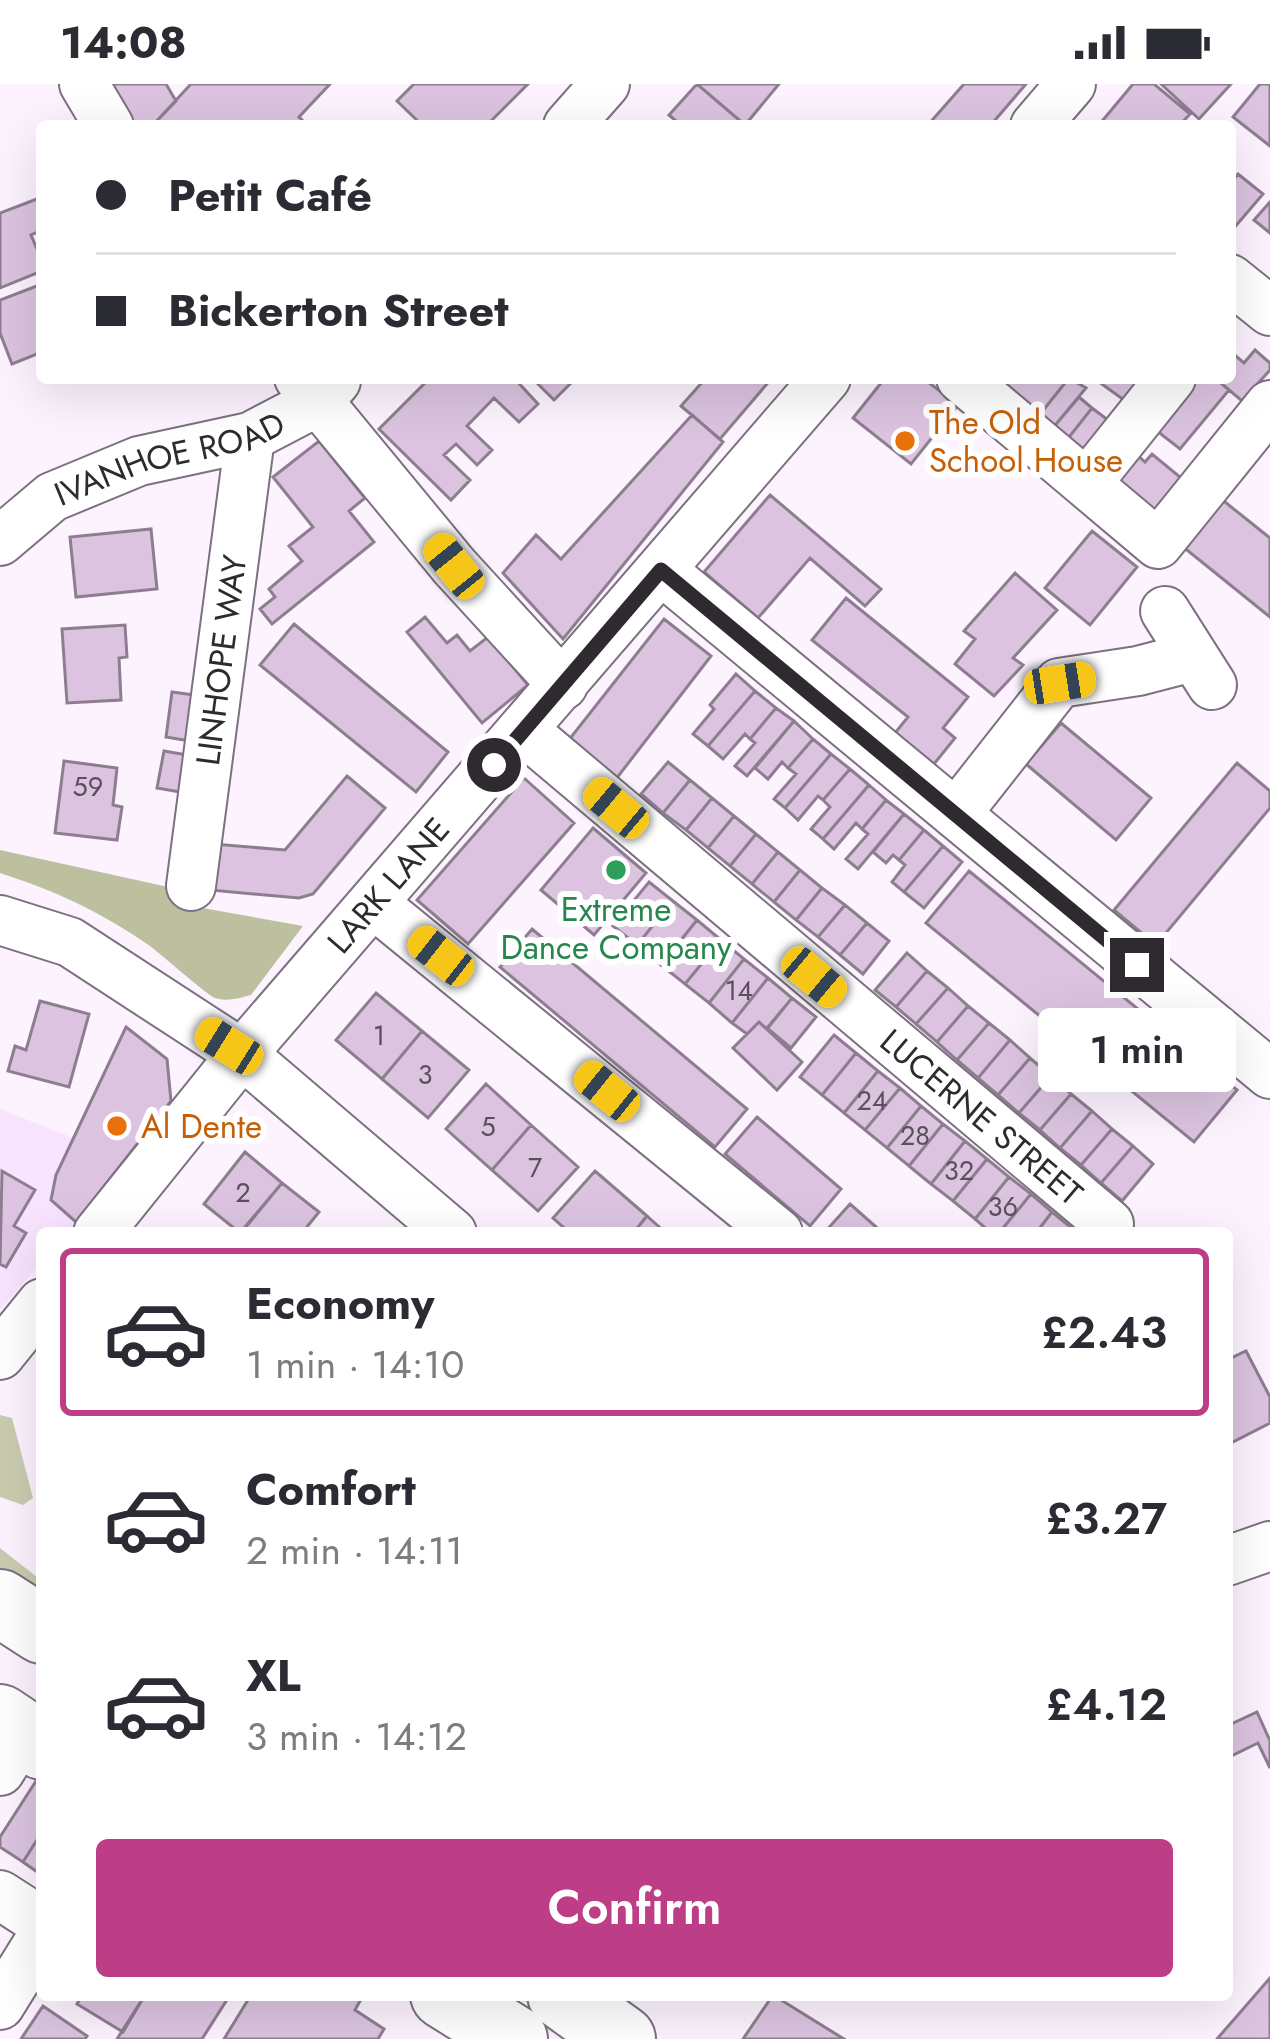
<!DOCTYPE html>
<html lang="en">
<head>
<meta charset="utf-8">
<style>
	body { margin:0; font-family:Jost,sans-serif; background:#f7f7f7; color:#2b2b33; height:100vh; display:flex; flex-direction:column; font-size:45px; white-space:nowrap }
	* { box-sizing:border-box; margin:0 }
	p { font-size:39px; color:#7c7c81 }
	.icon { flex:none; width:66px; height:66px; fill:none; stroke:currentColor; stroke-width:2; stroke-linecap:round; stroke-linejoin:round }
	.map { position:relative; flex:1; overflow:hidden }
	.panel { position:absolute; left:36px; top:1143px; width:1197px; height:774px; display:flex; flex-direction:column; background:#fff; border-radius:12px; box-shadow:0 12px 48px #0002 }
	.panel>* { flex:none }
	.top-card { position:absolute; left:36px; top:36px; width:1200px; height:264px; border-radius:12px; box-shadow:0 12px 48px #0002; display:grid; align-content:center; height:264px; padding:0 60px; background:#fff }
	.end { position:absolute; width:54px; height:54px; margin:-27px; border:15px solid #2f2930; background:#fff; box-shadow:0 0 0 6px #fff }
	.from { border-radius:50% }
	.bubble { position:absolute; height:84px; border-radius:12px; background:#fff; box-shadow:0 12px 48px #0002; font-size:39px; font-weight:600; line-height:84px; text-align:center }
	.car { position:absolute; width:36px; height:72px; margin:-36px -18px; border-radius:15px; box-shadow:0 0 9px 3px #0007; background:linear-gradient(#f5c518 24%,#345 0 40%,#f5c518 0 76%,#345 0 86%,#f5c518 0) }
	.top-card b { display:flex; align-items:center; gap:42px; height:114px; font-size:45px }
	.top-card b+b { border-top:3px solid #e1e1e2 }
	.top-card i { width:30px; height:30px; background:#2b2b33 }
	ul { padding:21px 0 0; list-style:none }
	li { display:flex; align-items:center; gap:36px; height:168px; margin:0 24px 18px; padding:0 36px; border:6px solid transparent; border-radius:12px }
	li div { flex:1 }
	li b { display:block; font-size:45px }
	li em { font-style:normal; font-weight:600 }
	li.on { border-color:#be3d87 }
	li>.icon { width:108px; height:108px; stroke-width:1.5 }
	.action { display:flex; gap:24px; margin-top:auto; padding:24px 60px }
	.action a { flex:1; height:138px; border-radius:12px; background:#be3d87; color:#fff; font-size:48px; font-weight:600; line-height:138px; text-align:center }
	.status { display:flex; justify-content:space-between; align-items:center; height:84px; padding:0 60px; background:#fff; direction:ltr }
	.status svg { height:33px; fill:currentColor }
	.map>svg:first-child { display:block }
</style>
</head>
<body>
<div class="status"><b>14:08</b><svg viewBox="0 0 49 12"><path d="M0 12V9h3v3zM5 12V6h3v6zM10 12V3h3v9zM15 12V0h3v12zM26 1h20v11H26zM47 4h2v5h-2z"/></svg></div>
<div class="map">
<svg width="1270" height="1955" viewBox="0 0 1270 1955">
	<rect width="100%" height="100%" fill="#fcf3ff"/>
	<!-- built -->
	<path fill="#f8e4fe" d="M 0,1025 L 76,1055 L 56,1091 L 51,1116 L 76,1138 L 66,1149 L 42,1149 L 42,1177 L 0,1226 Z"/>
	<!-- green -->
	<path fill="#c9ccaf" d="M 0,1331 L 12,1334 L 33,1414 L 23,1421 L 0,1413 Z
		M 0,1464 L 42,1497 L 42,1506 L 13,1500 L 0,1489 Z"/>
	<!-- forest -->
	<path fill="#bcc09e" d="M 0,766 L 200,810 L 197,823 L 303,842 L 251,911 C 240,914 226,918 215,914 C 207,911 162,871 150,862 C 101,828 56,807 0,789 Z"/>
	<!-- building -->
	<path fill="#dcc4e0" stroke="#8d7e8f" stroke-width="3" d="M 103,0 L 166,0 L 176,17 L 152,42 L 131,42 Z
		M 191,0 L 330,0 L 299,33 L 308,42 L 152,42 Z
		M 414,0 L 528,0 L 486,42 L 423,42 L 397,17 Z
		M 697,0 L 745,41 L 682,42 L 669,31 Z
		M 697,0 L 779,0 L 745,41 Z
		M 964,0 L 1026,0 L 990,42 L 927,42 Z
		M 1133,0 L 1154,0 L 1190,30 L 1179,42 L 1098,42 Z
		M 1161,0 L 1231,0 L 1199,35 Z
		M 1260,0 L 1270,0 L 1270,62 L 1233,33 Z
		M 1238,90 L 1263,110 L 1234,144 L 1230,141 L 1230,100 Z
		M 42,113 L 42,146 L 31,151 L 37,165 L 42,163 L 42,187 L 0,204 L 0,129 Z
		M 1270,118 L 1270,149 L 1254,136 Z
		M 42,200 L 42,268 L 12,280 L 0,249 L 0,216 Z
		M 1255,266 L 1270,279 L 1270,286 L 1242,317 L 1215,294 L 1230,294 L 1230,267 L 1244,279 Z
		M 430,294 L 514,294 L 538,320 L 519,338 L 494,314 L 467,342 L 492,366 L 477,381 L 456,360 L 444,371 L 470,396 L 451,416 L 379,345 Z
		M 532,294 L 571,294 L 574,296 L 554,316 Z
		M 706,294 L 772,294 L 720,355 L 681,322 Z
		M 885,294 L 923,294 L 958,321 L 911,380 L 853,334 Z
		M 989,294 L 1069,294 L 1037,334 Z
		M 1069,294 L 1086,304 L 1052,345 L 1037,334 Z
		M 1102,294 L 1135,294 L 1143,300 L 1128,319 L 1099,298 Z
		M 1194,294 L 1215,294 L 1229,306 L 1180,365 L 1152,343 Z
		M 1079,313 L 1092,324 L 1066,357 L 1052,345 Z
		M 1092,324 L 1108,336 L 1082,369 L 1066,357 Z
		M 692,331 L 723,358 L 563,555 L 503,489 L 536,451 L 561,475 Z
		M 319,357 L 365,414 L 349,427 L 374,458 L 272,540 L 260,525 L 275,513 L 269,505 L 302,477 L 289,462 L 313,443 L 273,393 Z
		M 1136,370 L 1145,378 L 1152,370 L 1186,398 L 1155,435 L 1112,399 Z
		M 770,411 L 881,505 L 865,522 L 810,474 L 758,534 L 704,488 Z
		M 1220,414 L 1270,454 L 1270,533 L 1182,462 Z
		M 151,445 L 157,505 L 76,513 L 70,453 Z
		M 1092,447 L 1137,483 L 1090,541 L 1045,504 Z
		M 1015,489 L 1057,526 L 1013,574 L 1023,581 L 994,612 L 955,580 L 975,555 L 964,547 Z
		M 846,514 L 968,613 L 943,644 L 955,654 L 934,680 L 895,649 L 908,633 L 812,556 Z
		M 425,533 L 447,559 L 457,551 L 470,567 L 488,553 L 528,601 L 482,639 L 407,548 Z
		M 664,535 L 711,572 L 616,695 L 568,657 Z
		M 294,540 L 448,668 L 416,708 L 260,581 Z
		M 125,541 L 127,573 L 119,574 L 121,616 L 67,619 L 62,545 Z
		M 736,590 L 755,607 L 708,662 L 693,650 L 714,625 L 710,621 Z
		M 755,607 L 776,624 L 750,655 L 745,650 L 723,675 L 708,662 Z
		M 172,608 L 202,612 L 196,658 L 166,653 Z
		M 776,624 L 794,637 L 747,692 L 735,682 L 755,659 L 750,655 Z
		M 794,637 L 813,655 L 788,684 L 782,678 L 768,695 L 755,684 Z
		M 1061,639 L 1151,714 L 1116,756 L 1026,680 Z
		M 813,655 L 831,670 L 785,724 L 774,715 L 796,690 L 788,684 Z
		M 164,667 L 193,672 L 186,709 L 157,704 Z
		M 831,670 L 850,685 L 823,716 L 818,712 L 798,736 L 785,724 Z
		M 64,677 L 117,684 L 113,721 L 122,723 L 117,756 L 55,749 Z
		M 668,678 L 690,696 L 663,729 L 641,710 Z
		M 1237,679 L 1270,707 L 1270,724 L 1156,861 L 1114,826 Z
		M 850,685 L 869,701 L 823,755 L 811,745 L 830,723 L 823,716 Z
		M 347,692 L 385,724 L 313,810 L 299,814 L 210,806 L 214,760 L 285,766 Z
		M 524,694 L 574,739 L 468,860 L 417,816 Z
		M 690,696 L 712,714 L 686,746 L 663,729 Z
		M 869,701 L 886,716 L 862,745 L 856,739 L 834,765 L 823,755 Z
		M 712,714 L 734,732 L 708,764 L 686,746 Z
		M 886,716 L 904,730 L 858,785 L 846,775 L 868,750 L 862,745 Z
		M 904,730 L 924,746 L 899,776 L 893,771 L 886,779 L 873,768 Z
		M 734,732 L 756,750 L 730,782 L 708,764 Z
		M 593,744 L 646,789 L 594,851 L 541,806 Z
		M 924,746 L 943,762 L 904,808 L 892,798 L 905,781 L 899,776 Z
		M 756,750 L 778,768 L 752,800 L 730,782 Z
		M 943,762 L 962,778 L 924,824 L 904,808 Z
		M 778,768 L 800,786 L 774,818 L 752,800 Z
		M 800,786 L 822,804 L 796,836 L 774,818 Z
		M 969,787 L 1237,1006 L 1194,1058 L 926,839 Z
		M 649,798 L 673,817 L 637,861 L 613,842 Z
		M 822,804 L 845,821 L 818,853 L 796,836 Z
		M 673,817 L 697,836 L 661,881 L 637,861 Z
		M 845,821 L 867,839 L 840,871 L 818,853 Z
		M 697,836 L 721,856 L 685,900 L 661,881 Z
		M 867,839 L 889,857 L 863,890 L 840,871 Z
		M 532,845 L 747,1025 L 715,1063 L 500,883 Z
		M 721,856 L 744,875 L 709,919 L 685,900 Z
		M 907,869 L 927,887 L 896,923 L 875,906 Z
		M 744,875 L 768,894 L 732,939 L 709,919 Z
		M 927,887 L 948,904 L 916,940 L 896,923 Z
		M 768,894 L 792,914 L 767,945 L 759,938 L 747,950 L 732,939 Z
		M 948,904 L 968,922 L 937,958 L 916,940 Z
		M 376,909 L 422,947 L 382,995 L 336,956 Z
		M 792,914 L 816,933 L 791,964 L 767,944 Z
		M 40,917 L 89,930 L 69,1003 L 8,987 L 15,962 L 26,966 Z
		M 968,922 L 989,939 L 957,976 L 937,958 Z
		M 759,938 L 802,978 L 777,1006 L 733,964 Z
		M 989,939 L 1010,956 L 978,994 L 957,976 Z
		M 126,943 L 167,975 L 171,1017 L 76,1138 L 51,1116 L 56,1091 Z
		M 422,947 L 469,986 L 428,1034 L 382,995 Z
		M 834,951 L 856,969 L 822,1011 L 800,993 Z
		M 1010,956 L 1030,974 L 998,1011 L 978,994 Z
		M 856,969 L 878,987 L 844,1029 L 822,1011 Z
		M 1030,974 L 1051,992 L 1019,1029 L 998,1011 Z
		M 878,987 L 900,1004 L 865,1046 L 844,1029 Z
		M 1051,992 L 1071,1010 L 1040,1046 L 1019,1029 Z
		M 486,1000 L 531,1041 L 492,1086 L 446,1045 Z
		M 900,1004 L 921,1022 L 887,1064 L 865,1046 Z
		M 1071,1010 L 1092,1027 L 1060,1064 L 1040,1046 Z
		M 921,1022 L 943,1040 L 909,1082 L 887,1064 Z
		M 1092,1027 L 1112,1045 L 1081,1081 L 1060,1064 Z
		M 757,1033 L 841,1105 L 810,1142 L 725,1070 Z
		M 943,1040 L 965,1057 L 931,1100 L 909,1082 Z
		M 531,1041 L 578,1083 L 538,1127 L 492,1086 Z
		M 1112,1045 L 1133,1062 L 1101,1099 L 1081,1081 Z
		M 965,1057 L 987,1075 L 953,1117 L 931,1100 Z
		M 1133,1062 L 1153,1080 L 1122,1117 L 1101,1099 Z
		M 245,1068 L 282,1099 L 240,1149 L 204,1120 Z
		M 987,1075 L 1009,1093 L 975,1135 L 953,1117 Z
		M 2,1087 L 35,1106 L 14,1142 L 26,1149 L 6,1183 L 0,1180 Z
		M 595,1087 L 647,1132 L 633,1149 L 570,1149 L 553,1134 Z
		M 1009,1093 L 1031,1110 L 999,1149 L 991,1149 L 975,1135 Z
		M 282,1099 L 319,1128 L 302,1149 L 241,1149 Z
		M 1031,1110 L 1052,1128 L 1036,1149 L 999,1149 Z
		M 850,1120 L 883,1149 L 824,1149 Z
		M 1052,1128 L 1074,1146 L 1072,1149 L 1036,1149 Z
		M 647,1132 L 666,1149 L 633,1149 Z
		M 1246,1267 L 1270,1313 L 1270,1339 L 1227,1361 L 1227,1276 Z
		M 1257,1628 L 1270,1657 L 1270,1684 L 1258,1659 L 1227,1674 L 1227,1642 Z
		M 36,1697 L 42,1701 L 42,1748 L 23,1778 L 0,1763 L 0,1753 Z
		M 42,1748 L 42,1777 L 36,1787 L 23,1778 Z
		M 1270,1894 L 1270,1955 L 1217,1955 Z
		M 82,1911 L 145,1911 L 123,1948 L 77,1920 Z
		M 145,1911 L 230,1911 L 202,1955 L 117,1955 Z
		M 251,1911 L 350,1911 L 360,1917 L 355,1926 L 384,1945 L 378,1955 L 224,1955 Z
		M 773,1911 L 844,1955 L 743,1955 Z
		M 43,1922 L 87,1952 L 85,1955 L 21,1955 Z"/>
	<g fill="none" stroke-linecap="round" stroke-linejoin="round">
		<!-- minor casing -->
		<g stroke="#7d7081" stroke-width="52">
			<g id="minor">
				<path d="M 84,0 L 109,42"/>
				<path d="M 568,42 L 605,0"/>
				<path d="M 1035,42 L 1071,0"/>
				<path d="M 1230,195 L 1270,227"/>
				<path d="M 299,294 L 454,482 L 563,601"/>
				<path d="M 961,294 L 1158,460 L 1270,321"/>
				<path d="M 1087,399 L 1171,294"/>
				<path id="s1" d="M 0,457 L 52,413 L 139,377 L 250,353 L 317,318 L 336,297"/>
				<path d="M 661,486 L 1270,990"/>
				<path d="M 1165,527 L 1212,601"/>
				<path id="s2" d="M 523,646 L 1109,1140"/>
				<path d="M 956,730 L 1059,599 L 1138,587 L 1192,573"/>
				<path id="s3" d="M 191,802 L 250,353"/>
				<path d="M 374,820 L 778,1149"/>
				<path d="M 0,836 L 70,858 L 242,970 L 452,1149"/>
				<path id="s4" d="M 98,1149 L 242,970 L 826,294"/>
				<path d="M 0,1271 L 42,1219"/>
				<path d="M 1227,1477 L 1270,1462"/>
				<path d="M 0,1687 L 23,1650"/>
				<path d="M 0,1811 L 42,1838"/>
				<path d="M 0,1921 L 42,1853"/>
			</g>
		</g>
		<!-- highway casing -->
		<g stroke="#7d7081" stroke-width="70">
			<path id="highway" d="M 0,1519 L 42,1546
				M 0,1634 L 42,1662
				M 444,1911 L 514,1955
				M 561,1911 L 622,1955"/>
		</g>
		<!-- minor -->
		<use href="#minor" stroke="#fff" stroke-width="48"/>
		<!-- highway -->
		<use href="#highway" stroke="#fff" stroke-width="66"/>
	</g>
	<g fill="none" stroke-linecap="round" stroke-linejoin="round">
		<!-- route -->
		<path stroke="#2f2930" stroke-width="15" d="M 494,681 L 661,486 L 1137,881"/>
	</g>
	<!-- markers -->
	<g fill="#e8710a" stroke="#fff" stroke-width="4.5">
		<circle cx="905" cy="357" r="12"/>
		<circle cx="117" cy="1042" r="12"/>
	</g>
	<circle fill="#2e9e5b" stroke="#fff" stroke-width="4.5" cx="616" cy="786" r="12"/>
	<g text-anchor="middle" stroke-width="12" stroke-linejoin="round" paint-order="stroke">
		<!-- number labels -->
		<g font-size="27" fill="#5a505c">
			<text x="88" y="712">59</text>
			<text x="739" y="916">14</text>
			<text x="379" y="961">1</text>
			<text x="425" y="1000">3</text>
			<text x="872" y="1026">24</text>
			<text x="488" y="1052">5</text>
			<text x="915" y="1061">28</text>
			<text x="535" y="1093">7</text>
			<text x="959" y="1096">32</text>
			<text x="243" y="1118">2</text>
			<text x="1003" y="1132">36</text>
		</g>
		<!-- food labels -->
		<g font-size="33" fill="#c56008" stroke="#fff" text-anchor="start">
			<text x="929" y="350">The Old<tspan x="929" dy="38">School House</tspan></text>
			<text x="141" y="1054">Al Dente</text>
		</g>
		<!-- street labels -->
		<g font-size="33" fill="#2f2930" stroke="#fff">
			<text dy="12" stroke="none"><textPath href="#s1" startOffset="192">IVANHOE ROAD</textPath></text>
			<text dy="12" stroke="none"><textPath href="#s3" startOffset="228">LINHOPE WAY</textPath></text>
			<text dy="12" stroke="none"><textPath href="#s4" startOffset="453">LARK LANE</textPath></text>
			<text dy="12" stroke="none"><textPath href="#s2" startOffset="600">LUCERNE STREET</textPath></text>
		</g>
		<!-- leisure labels -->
		<g font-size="33" fill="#27864d" stroke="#fff">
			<text x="616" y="837">Extreme<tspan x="616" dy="38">Dance Company</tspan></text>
		</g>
	</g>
</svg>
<i class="end from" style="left:494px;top:681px"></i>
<i class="end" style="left:1137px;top:881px"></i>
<div class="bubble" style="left:1038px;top:924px;width:198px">1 min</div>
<i class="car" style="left:454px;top:482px;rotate:321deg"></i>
<i class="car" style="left:1060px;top:599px;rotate:81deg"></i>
<i class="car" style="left:616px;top:724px;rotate:310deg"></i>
<i class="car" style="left:441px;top:872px;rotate:308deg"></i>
<i class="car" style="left:814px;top:893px;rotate:130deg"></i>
<i class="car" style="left:229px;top:962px;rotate:302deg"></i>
<i class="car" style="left:607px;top:1007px;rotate:309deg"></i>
<div class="top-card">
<b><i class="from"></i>Petit Café</b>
<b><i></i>Bickerton Street</b>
</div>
<section class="panel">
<ul>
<li class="on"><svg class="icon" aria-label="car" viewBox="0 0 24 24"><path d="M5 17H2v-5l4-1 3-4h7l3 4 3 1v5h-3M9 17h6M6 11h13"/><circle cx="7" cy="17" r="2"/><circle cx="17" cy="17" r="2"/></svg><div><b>Economy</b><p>1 min · 14:10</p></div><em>£2.43</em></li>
<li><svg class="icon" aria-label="car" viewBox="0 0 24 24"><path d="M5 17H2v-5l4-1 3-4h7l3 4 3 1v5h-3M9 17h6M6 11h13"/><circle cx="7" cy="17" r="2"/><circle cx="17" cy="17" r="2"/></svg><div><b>Comfort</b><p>2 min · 14:11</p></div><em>£3.27</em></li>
<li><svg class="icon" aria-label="car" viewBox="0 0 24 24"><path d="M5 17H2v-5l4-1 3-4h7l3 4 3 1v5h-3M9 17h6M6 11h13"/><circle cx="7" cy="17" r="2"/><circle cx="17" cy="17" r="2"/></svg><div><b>XL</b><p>3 min · 14:12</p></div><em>£4.12</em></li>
</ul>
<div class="action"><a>Confirm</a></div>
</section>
</div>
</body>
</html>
